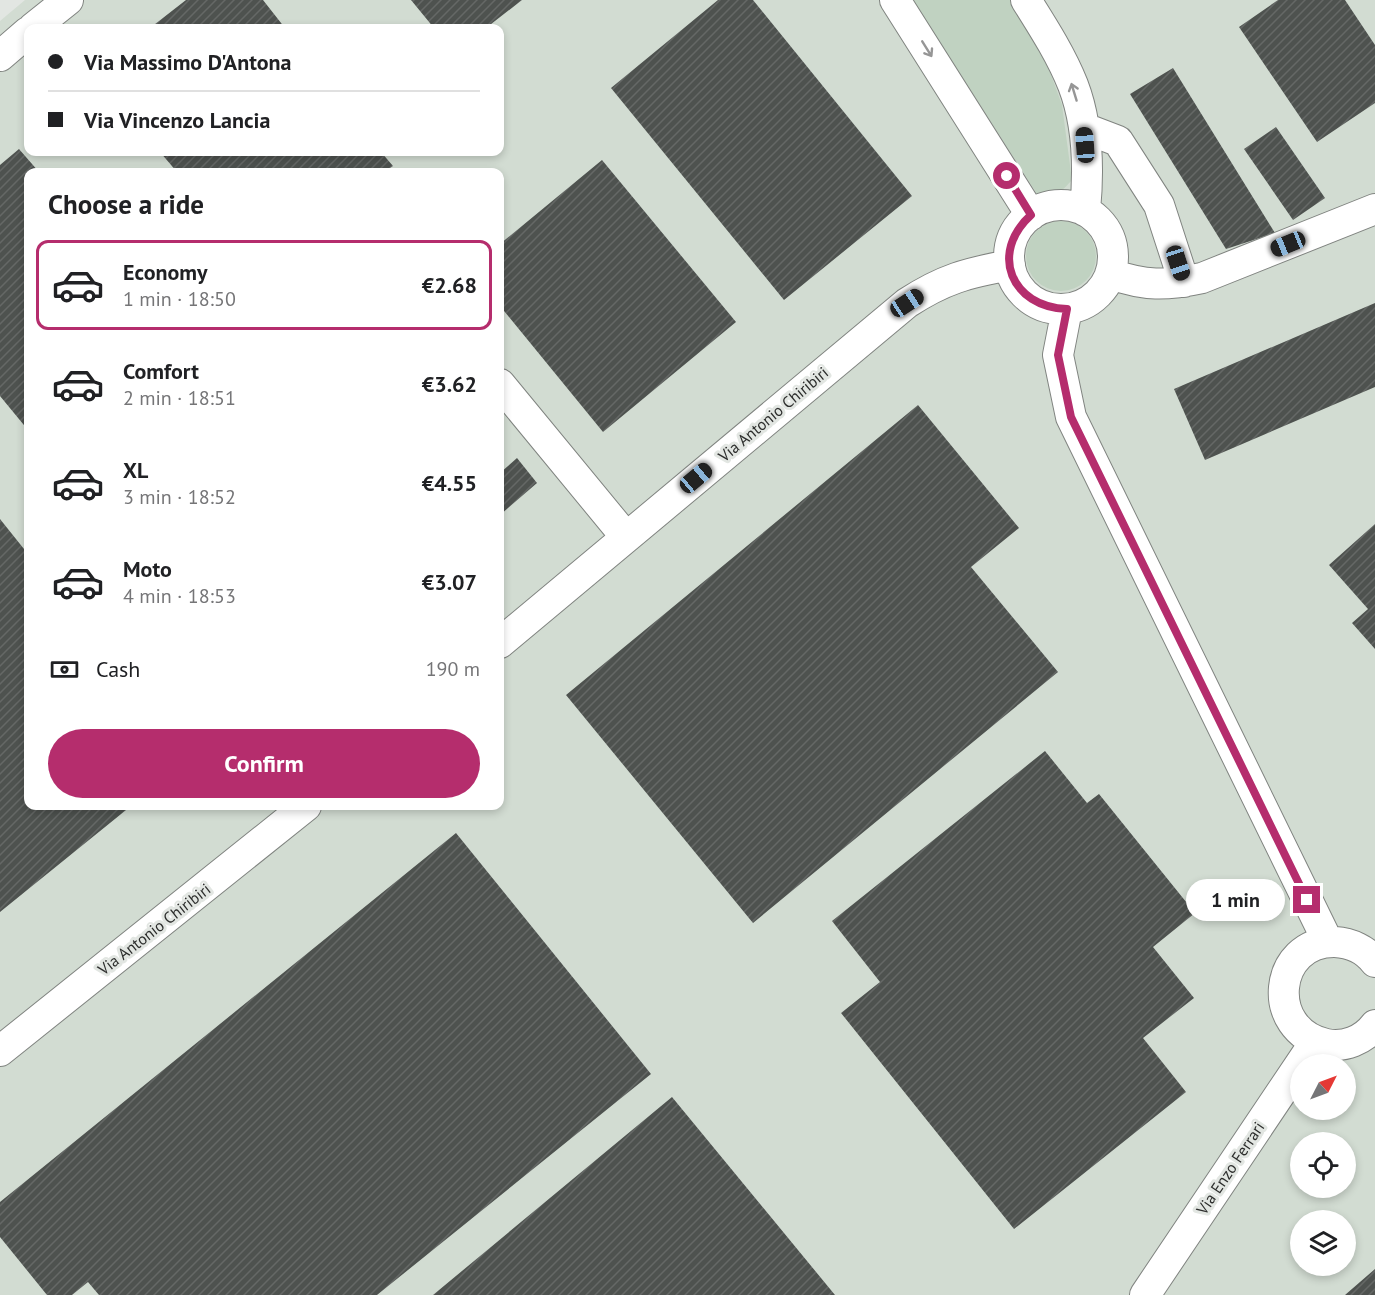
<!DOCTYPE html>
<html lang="en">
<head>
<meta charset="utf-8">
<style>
	body { margin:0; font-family:"PT Sans",sans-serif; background:#f2f2f2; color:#202124; height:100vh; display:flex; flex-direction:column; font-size:22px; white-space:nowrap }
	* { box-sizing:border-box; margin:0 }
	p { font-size:20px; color:#757577 }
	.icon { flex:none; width:33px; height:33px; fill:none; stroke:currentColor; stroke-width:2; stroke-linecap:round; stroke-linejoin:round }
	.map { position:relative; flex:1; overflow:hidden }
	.drawer { position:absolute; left:24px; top:168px; width:480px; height:642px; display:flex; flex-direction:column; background:#fff; border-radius:12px; box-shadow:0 3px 9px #0003 }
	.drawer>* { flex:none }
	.top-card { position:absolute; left:24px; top:24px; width:480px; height:132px; border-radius:12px; box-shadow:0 3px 9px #0003; display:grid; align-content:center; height:132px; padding:0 24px; background:#fff }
	.needle { width:39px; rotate:48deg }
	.controls { position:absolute; left:1290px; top:1054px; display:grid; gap:12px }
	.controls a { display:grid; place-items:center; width:66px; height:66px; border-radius:50%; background:#fff; box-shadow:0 3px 9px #0003; font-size:30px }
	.end { position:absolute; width:27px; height:27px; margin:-14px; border:8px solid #b52d6d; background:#fff; box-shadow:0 0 0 3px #fff }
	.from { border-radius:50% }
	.bubble { position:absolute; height:42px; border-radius:21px; background:#fff; box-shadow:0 3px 9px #0003; font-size:20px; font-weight:700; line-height:42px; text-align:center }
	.car { position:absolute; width:18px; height:36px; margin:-18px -9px; border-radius:8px; box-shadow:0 0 4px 2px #0007; background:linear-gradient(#222 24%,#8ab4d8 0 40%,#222 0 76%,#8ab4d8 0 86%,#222 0) }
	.top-card b { display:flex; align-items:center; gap:21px; height:57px; font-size:22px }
	.top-card b+b { border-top:2px solid #e0e0e0 }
	.top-card i { width:15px; height:15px; background:#202124 }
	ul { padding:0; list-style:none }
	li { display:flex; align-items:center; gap:18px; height:90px; margin:0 12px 9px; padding:0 12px; border:3px solid transparent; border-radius:12px }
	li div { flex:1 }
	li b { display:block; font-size:22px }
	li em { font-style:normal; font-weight:700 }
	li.current { border-color:#b52d6d }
	li>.icon { width:54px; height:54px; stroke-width:1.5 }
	h2 { padding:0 24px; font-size:27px; line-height:72px }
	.pay { display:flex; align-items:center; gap:15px; height:66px; padding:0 24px; font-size:22px }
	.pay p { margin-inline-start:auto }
	.primary-button { display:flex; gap:12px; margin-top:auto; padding:12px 24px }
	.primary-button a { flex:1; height:69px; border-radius:36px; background:#b52d6d; color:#fff; font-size:24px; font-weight:700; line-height:69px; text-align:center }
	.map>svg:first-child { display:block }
</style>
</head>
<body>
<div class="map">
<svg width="1375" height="1295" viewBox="0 0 1375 1295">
	<defs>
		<pattern id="building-hatch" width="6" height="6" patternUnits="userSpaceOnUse" patternTransform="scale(1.5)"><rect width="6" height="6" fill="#4e524f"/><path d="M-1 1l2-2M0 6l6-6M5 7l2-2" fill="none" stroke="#656866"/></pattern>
	</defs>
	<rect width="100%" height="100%" fill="#e2e6e2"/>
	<!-- built -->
	<path fill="#d2dcd2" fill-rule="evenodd" d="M 25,0 L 1375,0 L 1375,1295 L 0,1295 L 0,21 ZM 28,28 L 500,28 L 500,152 L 28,152 ZM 28,172 L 500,172 L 500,806 L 28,806 ZM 1300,1065 L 1346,1065 L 1346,1110 L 1300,1110 ZM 1300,1143 L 1346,1143 L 1346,1188 L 1300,1188 ZM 1300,1221 L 1346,1221 L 1346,1266 L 1300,1266 Z"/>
	<!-- grass -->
	<path fill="#c0d2c1" d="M 913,0 L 1012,0 L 1038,39 L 1062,105 L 1072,180 C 1061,192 1054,200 1037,194 Z
		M1026 256a35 35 0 1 1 70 0a35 35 0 1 1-70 0Z"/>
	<!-- building -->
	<path fill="url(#building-hatch)" d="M 186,0 L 263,0 L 285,28 L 150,28 Z
		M 411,0 L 522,0 L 486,28 L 434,28 Z
		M 718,0 L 753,0 L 912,196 L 784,300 L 611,88 Z
		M 1278,0 L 1345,0 L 1375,45 L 1375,103 L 1317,142 L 1239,27 Z
		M 1173,68 L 1275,233 L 1226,249 L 1130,94 Z
		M 1276,127 L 1325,198 L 1293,220 L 1244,149 Z
		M 19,149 L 39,172 L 28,172 L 28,430 L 0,396 L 0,165 Z
		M 160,152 L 381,152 L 393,166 L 384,172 L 177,172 Z
		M 602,160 L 736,322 L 603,432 L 500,306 L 500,244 Z
		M 1375,303 L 1375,387 L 1205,460 L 1174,389 Z
		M 918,405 L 1019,528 L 971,567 L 1058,672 L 753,923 L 566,695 Z
		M 517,458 L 537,483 L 500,515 L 500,473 Z
		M 0,519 L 28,554 L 28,806 L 131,806 L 0,912 Z
		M 1375,524 L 1375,649 L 1352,623 L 1368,609 L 1329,565 Z
		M 1045,751 L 1087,803 L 1099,794 L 1195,913 L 1153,947 L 1194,998 L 1143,1038 L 1186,1092 L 1014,1229 L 841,1013 L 880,982 L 832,921 Z
		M 456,833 L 651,1074 L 377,1295 L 99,1295 L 88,1282 L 72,1295 L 47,1295 L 0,1237 L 0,1202 Z
		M 672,1097 L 835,1295 L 433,1295 Z
		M 1375,1269 L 1375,1295 L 1345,1295 Z"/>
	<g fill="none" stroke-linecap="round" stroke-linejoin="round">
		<!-- minor casing -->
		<g stroke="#808480" stroke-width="32">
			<path id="minor" d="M 895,0 L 1031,215
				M 1026,0 C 1043,27 1061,55 1073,85 C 1088,124 1089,170 1085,211
				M 33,28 L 68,0
				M 0,56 L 28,32
				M 1084,128 L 1118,141 L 1159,205 L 1184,282
				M1009 257a52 52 0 1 1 104 0a52 52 0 1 1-104 0Z
				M 1110,274 C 1146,286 1165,286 1202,278 L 1375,209
				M 1067,309 L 1058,355 L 1071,417 L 1328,942
				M 500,384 L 626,537
				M 500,643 L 907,303 C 944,279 967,273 1010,265
				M 1375,962 C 1366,950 1351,943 1335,942 C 1273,941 1264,1030 1326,1044 C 1344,1048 1364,1040 1375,1025
				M 0,1051 L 306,806
				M 1145,1295 L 1315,1042"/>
		</g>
		<!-- minor -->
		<use href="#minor" stroke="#fff" stroke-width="30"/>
	</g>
	<!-- one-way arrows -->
	<defs><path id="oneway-shaft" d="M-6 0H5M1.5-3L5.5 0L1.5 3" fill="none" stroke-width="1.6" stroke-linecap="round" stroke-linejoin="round" transform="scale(1.5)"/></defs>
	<g stroke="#969696">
		<use href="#oneway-shaft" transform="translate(927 49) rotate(58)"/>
		<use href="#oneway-shaft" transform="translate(1074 92) rotate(-107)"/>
	</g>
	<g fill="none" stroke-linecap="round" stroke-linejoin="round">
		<!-- route -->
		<path stroke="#b52d6d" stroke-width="8" d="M 1007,176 L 1031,215 C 989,253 1011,307 1067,309 L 1058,355 L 1071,417 L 1307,900"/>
	</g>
	<g text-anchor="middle" stroke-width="6" stroke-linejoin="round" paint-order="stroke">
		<!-- street labels -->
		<g font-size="16" fill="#2d2e2d" stroke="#e2e6e2">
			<text transform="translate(773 414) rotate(-40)" y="6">Via Antonio Chiribiri</text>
			<text transform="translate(154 929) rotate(-38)" y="6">Via Antonio Chiribiri</text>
			<text transform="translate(1230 1168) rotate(-56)" y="6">Via Enzo Ferrari</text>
		</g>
	</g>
</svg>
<div class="controls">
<a><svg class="needle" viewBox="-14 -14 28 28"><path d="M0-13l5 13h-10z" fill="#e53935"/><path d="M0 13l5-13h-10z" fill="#757577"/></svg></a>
<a><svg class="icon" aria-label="locate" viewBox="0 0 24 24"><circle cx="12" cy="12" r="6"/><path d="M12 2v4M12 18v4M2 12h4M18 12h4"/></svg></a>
<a><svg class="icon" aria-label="layers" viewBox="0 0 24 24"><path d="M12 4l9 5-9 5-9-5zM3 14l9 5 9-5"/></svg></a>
</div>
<i class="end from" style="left:1007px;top:176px"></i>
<i class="end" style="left:1307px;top:900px"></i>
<div class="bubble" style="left:1186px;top:879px;width:99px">1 min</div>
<i class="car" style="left:1085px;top:145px;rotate:356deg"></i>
<i class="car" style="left:1288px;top:244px;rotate:248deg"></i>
<i class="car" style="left:1178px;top:263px;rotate:162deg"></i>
<i class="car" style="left:907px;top:303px;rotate:57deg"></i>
<i class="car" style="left:696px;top:478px;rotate:50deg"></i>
<div class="top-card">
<b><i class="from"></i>Via Massimo D'Antona</b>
<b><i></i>Via Vincenzo Lancia</b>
</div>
<section class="drawer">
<h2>Choose a ride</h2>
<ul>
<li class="current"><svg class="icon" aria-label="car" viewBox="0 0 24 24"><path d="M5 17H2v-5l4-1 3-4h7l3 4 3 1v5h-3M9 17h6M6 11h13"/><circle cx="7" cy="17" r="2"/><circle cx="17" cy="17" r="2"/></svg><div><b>Economy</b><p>1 min · 18:50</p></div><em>€2.68</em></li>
<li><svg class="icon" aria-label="car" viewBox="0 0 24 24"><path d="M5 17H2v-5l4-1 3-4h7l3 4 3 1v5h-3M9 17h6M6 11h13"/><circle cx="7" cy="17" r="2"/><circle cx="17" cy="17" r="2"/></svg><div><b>Comfort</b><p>2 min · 18:51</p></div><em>€3.62</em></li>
<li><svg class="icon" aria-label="car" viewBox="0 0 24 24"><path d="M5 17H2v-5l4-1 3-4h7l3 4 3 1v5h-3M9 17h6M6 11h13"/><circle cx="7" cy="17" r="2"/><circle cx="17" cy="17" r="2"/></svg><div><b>XL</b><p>3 min · 18:52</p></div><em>€4.55</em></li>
<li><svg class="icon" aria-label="car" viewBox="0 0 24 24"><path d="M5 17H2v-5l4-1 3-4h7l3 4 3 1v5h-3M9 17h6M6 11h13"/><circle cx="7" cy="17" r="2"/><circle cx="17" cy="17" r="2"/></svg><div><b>Moto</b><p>4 min · 18:53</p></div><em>€3.07</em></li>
</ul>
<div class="pay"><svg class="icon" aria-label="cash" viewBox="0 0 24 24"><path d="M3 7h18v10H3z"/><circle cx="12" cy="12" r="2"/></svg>Cash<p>190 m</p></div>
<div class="primary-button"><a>Confirm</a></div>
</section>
</div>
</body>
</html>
